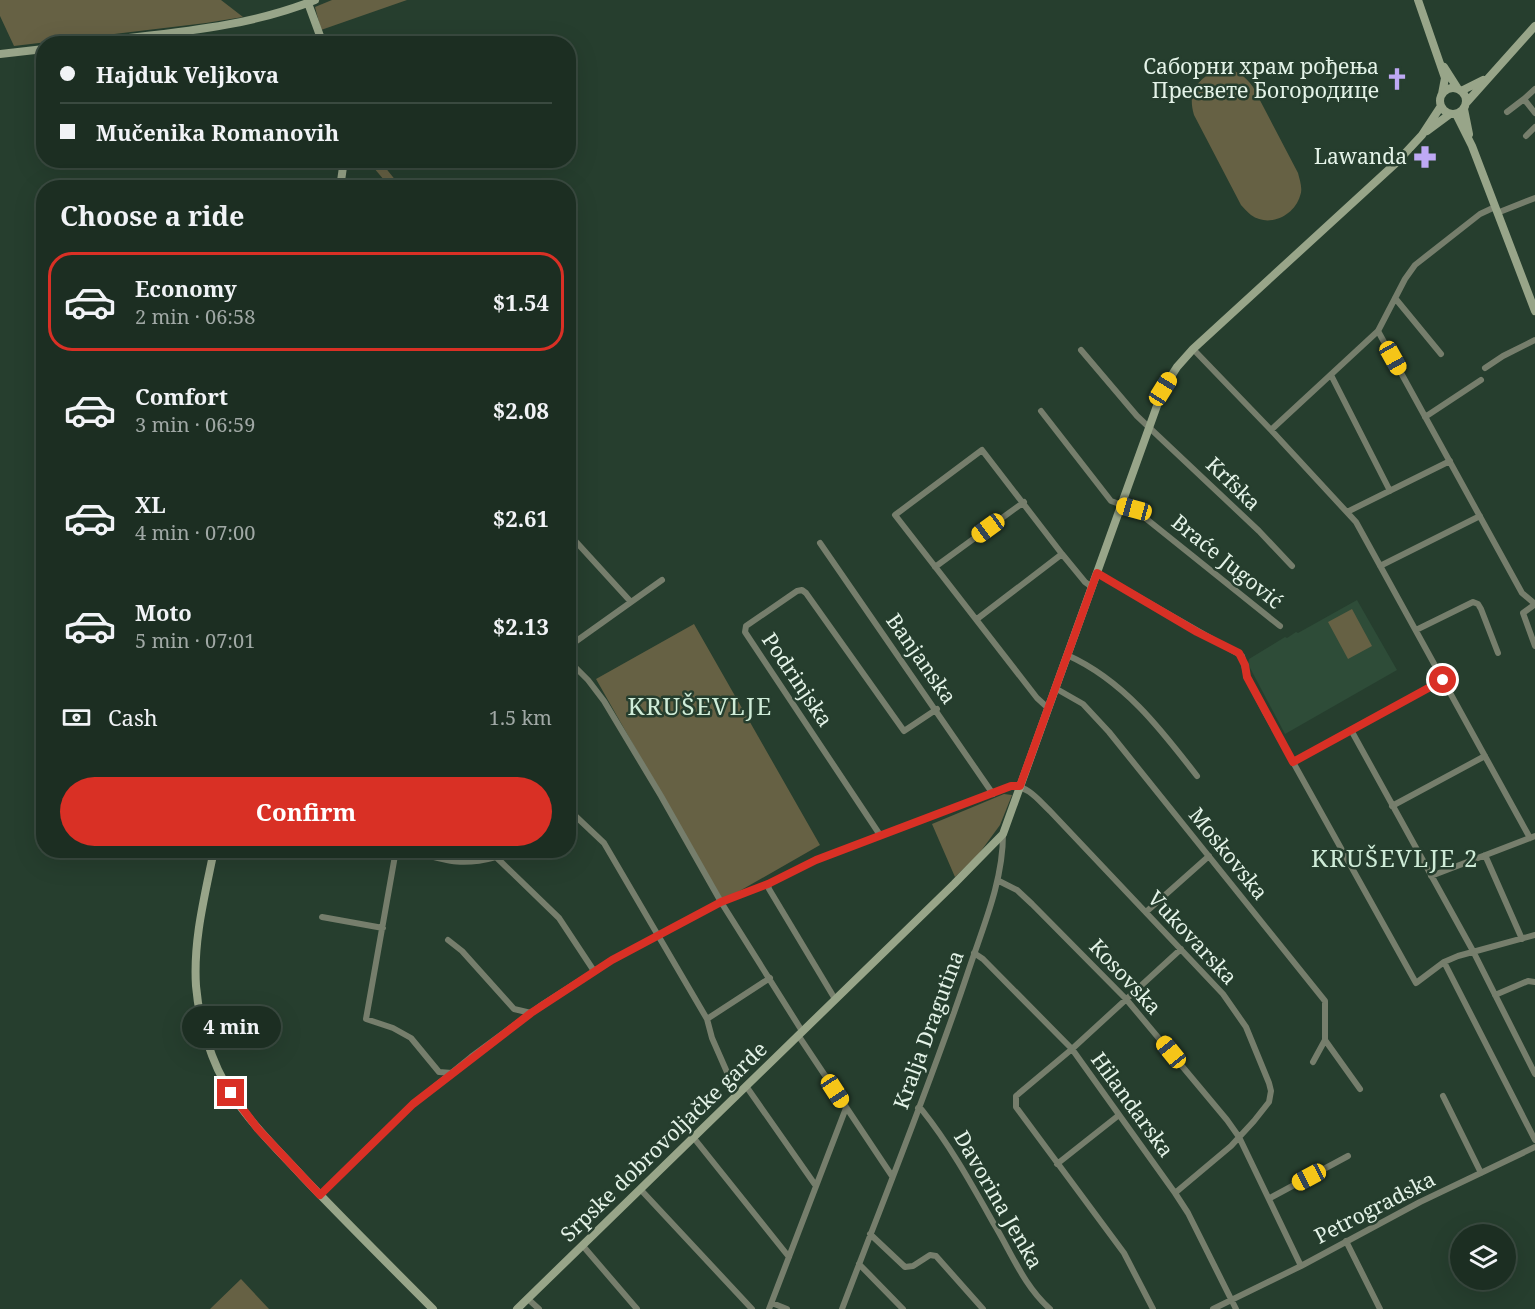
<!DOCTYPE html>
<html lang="en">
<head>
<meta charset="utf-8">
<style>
	body { margin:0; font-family:"Noto Serif",serif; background:#293a2f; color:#f1f3f6; height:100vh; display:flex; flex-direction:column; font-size:22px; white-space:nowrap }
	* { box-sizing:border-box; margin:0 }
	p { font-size:20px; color:#a0a8a5 }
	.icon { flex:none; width:33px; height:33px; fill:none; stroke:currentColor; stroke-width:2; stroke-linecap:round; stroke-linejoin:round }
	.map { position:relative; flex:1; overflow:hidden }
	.details { position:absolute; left:36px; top:180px; width:540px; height:678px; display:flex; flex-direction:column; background:#1c2e22; border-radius:24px; box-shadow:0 6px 24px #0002,0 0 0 2px #3a4a40 }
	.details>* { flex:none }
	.top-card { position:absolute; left:36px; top:36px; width:540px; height:132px; border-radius:24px; box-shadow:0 6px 24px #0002,0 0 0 2px #3a4a40; display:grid; align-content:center; height:132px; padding:0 24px; background:#1c2e22 }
	.controls { position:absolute; left:1450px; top:1224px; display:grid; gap:12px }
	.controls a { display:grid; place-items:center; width:66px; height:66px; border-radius:50%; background:#1c2e22; box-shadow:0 6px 24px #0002,0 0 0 2px #3a4a40; font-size:30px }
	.end { position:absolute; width:27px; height:27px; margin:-14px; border:8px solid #d93025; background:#fff; box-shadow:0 0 0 3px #fff }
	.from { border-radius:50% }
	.bubble { position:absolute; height:42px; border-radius:21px; background:#1c2e22; box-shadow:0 6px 24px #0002,0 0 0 2px #3a4a40; font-size:20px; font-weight:700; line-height:42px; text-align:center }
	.car { position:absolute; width:18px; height:36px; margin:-18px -9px; border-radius:8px; box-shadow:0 0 4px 2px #0007; background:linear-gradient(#f5c518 24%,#345 0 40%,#f5c518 0 76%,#345 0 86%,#f5c518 0) }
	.top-card b { display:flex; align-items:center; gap:21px; height:57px; font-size:22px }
	.top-card b+b { border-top:2px solid #3a4a40 }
	.top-card i { width:15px; height:15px; background:#f1f3f6 }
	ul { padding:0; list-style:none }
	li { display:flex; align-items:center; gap:18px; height:99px; margin:0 12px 9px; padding:0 12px; border:3px solid transparent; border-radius:24px }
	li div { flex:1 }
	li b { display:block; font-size:22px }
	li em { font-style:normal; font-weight:700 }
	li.selected { border-color:#d93025 }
	li>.icon { width:54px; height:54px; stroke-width:1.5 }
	h2 { padding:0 24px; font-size:27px; line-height:72px }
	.pay { display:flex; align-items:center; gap:15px; height:66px; padding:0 24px; font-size:22px }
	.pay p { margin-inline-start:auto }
	.button { display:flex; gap:12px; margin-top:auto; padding:12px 24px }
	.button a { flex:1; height:69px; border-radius:36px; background:#d93025; color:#fff; font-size:24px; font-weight:700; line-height:69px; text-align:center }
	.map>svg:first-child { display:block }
</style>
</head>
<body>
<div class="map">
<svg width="1535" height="1309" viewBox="0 0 1535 1309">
	<rect width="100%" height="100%" fill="#263e2e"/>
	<!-- built -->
	<path fill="#2e4c38" d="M 1357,600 L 1397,670 L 1285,734 L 1248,664 L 1249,659 L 1285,637 L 1287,638 L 1296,632 L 1298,633 Z"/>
	<!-- green -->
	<path fill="#666144" d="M 0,0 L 221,0 L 243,17 L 206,23 L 14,46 L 0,16 Z
		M 332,0 L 407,0 L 321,30 L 315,7 Z
		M 212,35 L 212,39 L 194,43 L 129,43 Z
		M 1218,69 C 1234,68 1244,74 1253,87 L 1298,173 C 1300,181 1303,189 1300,196 C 1294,216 1269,228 1251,215 C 1247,212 1244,208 1241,205 L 1194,115 C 1187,91 1197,80 1218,69 Z
		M 368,161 L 380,161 L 401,187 L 390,187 Z
		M 1352,609 L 1372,646 L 1348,659 L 1328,622 Z
		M 694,624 L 820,845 L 722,901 L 596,679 Z
		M 1004,794 L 1012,795 L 1000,825 L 978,855 L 955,877 L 932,824 Z
		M 241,1279 L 269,1309 L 210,1309 Z"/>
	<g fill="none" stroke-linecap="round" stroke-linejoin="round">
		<!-- street -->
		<path stroke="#767e6c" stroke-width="6" d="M 1535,89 L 1524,99 L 1535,113
			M 1507,112 L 1524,99
			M 1526,136 L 1535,127
			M 1497,213 L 1535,198
			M 1395,298 L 1441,354
			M 1378,331 L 1522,593 L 1535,604
			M 1193,349 L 1271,430 L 1356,522 L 1530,838
			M 1081,350 L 1137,416 L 1259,531 L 1292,566
			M 1485,368 L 1503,356 L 1535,340
			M 1331,375 L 1390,491
			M 1041,411 L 1111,501 L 1134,509 L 1280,626
			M 1425,417 L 1481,380
			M 1271,430 L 1378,331 L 1405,279 L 1415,265 L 1480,214 L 1495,207
			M 1347,512 L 1450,461
			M 568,533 L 631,602
			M 820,543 L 993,794
			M 1380,566 L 1480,516
			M 935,567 L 1024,502
			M 1097,573 L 1242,656 L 1247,677 L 1264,710 L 1416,983 L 1444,962 L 1458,956 L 1535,935
			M 1534,605 L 1523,613 L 1535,646
			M 977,619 L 1062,554
			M 1416,630 L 1473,602 L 1478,604 L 1481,609 L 1498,653
			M 568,647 L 662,580
			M 1067,655 C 1123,680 1160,728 1197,776
			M 568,660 L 588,680 L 604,701 L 661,796 L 721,902 L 802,1031
			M 1443,680 L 1351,730 L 1473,951 L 1535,1074
			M 1055,688 L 1083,704 L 1109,732 L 1325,1001 L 1325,1040 L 1313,1062
			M 1048,708 L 1037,698 L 895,515 L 982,450 L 1062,554 L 1085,582 L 1092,587
			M 1293,762 L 1351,730
			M 1392,806 L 1485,756
			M 568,809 L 604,843 L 707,1019 L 770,978
			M 880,835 L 745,632 L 746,626 L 797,591 L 802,590 L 806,593 L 904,731 L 937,709
			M 396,850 L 366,1019 L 393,1028 L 411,1038 L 439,1072 L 452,1073
			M 409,850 C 445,860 459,867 496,857 L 559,918 L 594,971
			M 1485,855 L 1522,939
			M 1431,876 L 1535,836
			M 999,881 L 1017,890 L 1032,904 L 1126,999 L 1227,1120 L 1239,1137 L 1301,1266
			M 768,884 L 769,889 L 835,999
			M 1146,912 L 1209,856
			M 322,917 L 383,928
			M 448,940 L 462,951 L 514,1009 L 531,1013
			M 974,953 L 983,959 L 1072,1049 L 1175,1193 L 1188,1213 L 1236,1309
			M 1444,962 L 1535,1140
			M 1495,995 L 1528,981 L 1535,982
			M 707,1019 L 712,1038 L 737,1095
			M 798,1035 L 892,1176
			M 1325,1040 L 1360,1089
			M 746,1086 L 816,1186
			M 1443,1096 L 1481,1173
			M 918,1108 L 922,1110 C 950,1145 972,1185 994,1224 C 1012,1254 1024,1286 1050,1309
			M 693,1137 L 789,1257
			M 1057,1164 L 1119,1115
			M 641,1190 L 752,1309
			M 320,1195 L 413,1104 L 471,1057 L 543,1004 L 612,960 L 721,902 L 768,884 L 816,860 L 1011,786 C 1029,786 1038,800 1050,811 L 1223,994 L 1246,1027 L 1269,1083 L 1271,1091 L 1269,1102 L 1254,1121 L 1231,1146 L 1175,1193
			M 1270,1198 L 1348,1156
			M 870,1234 L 905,1267 L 913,1266 L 930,1255 L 936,1256 L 983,1309
			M 1346,1241 L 1380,1309
			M 583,1246 L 637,1309
			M 859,1264 L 903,1309
			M 528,1299 L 539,1309
			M 772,1303 L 787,1309
			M 769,1309 L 846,1108
			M 842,1309 C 884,1198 929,1088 967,975 C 982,929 1003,883 1003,834
			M 1153,1309 L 1124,1253 L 1016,1107 L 1016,1096 L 1072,1049 L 1181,949
			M 1213,1309 L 1301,1266 L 1420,1202 L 1535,1147"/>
		<!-- secondary -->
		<path stroke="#98a589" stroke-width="8" d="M 1418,0 L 1445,78 L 1442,94
			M 308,3 L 323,44
			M 81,44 C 160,33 241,30 315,0
			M 0,54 L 44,49
			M 1444,67 L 1458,89
			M1440 101a13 13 0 1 1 26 0a13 13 0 1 1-26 0Z
			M 1461,91 L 1483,80
			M 1467,102 L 1535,26
			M 1464,109 L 1469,134
			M 1456,114 L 1472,146 L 1535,311
			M 1427,131 L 1450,114
			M 340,188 L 344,160
			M 214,850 C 205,895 193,940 196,986 C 199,1021 211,1063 231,1093 C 251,1124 277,1149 302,1176 C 345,1221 389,1265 433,1309
			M 517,1309 L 954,884 L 1003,834 L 1163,389 L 1177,367 L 1193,349 L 1396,163 L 1422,135 L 1441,106"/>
	</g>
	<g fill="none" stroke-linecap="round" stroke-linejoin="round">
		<!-- route -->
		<path stroke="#d93025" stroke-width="8" d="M 231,1093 L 258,1129 L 320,1195 L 413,1104 L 531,1013 L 612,960 L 721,902 L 768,884 L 816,860 L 1011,786 L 1020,786 L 1097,573 L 1197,632 L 1239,653 L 1245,665 L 1247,677 L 1293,762 L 1443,680"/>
	</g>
	<!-- icons -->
	<defs>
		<g id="church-bare" transform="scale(1.8)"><path d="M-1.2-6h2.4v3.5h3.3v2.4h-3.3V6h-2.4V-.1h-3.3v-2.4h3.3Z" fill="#bea9f4" stroke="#263e2e" stroke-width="2.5" paint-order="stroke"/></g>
		<g id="pharmacy-bare" transform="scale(1.8)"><path d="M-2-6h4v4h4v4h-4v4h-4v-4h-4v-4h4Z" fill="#bea9f4" stroke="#263e2e" stroke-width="2.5" paint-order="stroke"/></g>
	</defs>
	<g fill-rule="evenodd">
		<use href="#church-bare" x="1397" y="79"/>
		<use href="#pharmacy-bare" x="1425" y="157"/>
	</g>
	<g text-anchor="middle" stroke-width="5" stroke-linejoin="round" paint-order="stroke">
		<!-- poi labels -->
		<g font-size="21" fill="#e4f3e8" stroke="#263e2e" text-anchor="end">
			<text x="1379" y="74">Саборни храм рођења<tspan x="1379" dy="24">Пресвете Богородице</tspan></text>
			<text x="1407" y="164">Lawanda</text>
		</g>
		<!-- street labels -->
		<g font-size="21" fill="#e4f3e8" stroke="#263e2e">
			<text transform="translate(1233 484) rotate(44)" y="7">Krfska</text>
			<text transform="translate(1227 562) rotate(39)" y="7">Braće Jugović</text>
			<text transform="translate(921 659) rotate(55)" y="7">Banjanska</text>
			<text transform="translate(797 680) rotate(56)" y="7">Podrinjska</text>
			<text transform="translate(1228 854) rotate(51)" y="7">Moskovska</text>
			<text transform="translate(1192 938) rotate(47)" y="7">Vukovarska</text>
			<text transform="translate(1125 977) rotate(47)" y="7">Kosovska</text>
			<text transform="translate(929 1030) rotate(-70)" y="7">Kralja Dragutina</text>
			<text transform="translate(1132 1105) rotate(54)" y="7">Hilandarska</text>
			<text transform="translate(664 1142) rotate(-44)" y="7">Srpske dobrovoljačke garde</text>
			<text transform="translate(998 1200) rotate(60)" y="7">Davorina Jenka</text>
			<text transform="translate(1375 1208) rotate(-27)" y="7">Petrogradska</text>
		</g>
		<!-- quarter labels -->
		<g font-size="24" letter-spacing="1.5" fill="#cfecd8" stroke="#263e2e">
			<text x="700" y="715">KRUŠEVLJE</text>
			<text x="1395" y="867">KRUŠEVLJE 2</text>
		</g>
	</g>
</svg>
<div class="controls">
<a><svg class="icon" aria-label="layers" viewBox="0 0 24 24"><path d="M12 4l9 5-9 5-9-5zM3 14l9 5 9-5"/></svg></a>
</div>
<i class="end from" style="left:1443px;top:680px"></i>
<i class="end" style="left:231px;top:1093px"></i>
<div class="bubble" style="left:182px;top:1006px;width:99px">4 min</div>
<i class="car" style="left:1393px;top:358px;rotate:151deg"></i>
<i class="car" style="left:1163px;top:389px;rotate:32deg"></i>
<i class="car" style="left:1134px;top:509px;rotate:285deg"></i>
<i class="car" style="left:988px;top:528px;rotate:234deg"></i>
<i class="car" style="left:1171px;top:1052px;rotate:321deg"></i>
<i class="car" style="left:835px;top:1091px;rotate:147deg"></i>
<i class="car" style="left:1309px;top:1177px;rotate:242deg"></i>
<div class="top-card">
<b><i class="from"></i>Hajduk Veljkova</b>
<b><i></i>Mučenika Romanovih</b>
</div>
<section class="details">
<h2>Choose a ride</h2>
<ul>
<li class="selected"><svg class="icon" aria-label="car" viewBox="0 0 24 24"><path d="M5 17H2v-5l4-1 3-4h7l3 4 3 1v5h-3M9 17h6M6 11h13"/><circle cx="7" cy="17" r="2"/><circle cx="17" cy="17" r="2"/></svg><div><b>Economy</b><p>2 min · 06:58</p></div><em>$1.54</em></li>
<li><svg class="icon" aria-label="car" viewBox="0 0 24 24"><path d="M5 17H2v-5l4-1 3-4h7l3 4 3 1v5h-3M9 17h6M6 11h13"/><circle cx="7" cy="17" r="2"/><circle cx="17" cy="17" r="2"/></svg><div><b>Comfort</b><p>3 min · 06:59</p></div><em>$2.08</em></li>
<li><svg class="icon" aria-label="car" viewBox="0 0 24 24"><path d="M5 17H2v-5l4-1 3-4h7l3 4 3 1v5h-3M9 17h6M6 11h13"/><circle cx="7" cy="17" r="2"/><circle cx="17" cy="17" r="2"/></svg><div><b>XL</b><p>4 min · 07:00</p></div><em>$2.61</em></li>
<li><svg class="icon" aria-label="car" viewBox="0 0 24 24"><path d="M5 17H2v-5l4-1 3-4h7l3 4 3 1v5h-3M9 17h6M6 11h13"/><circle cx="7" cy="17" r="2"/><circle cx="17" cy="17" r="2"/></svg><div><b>Moto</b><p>5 min · 07:01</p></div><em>$2.13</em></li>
</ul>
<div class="pay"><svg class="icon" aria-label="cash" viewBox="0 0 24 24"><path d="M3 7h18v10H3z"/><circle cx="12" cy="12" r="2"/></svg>Cash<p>1.5 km</p></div>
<div class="button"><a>Confirm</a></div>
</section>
</div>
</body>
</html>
